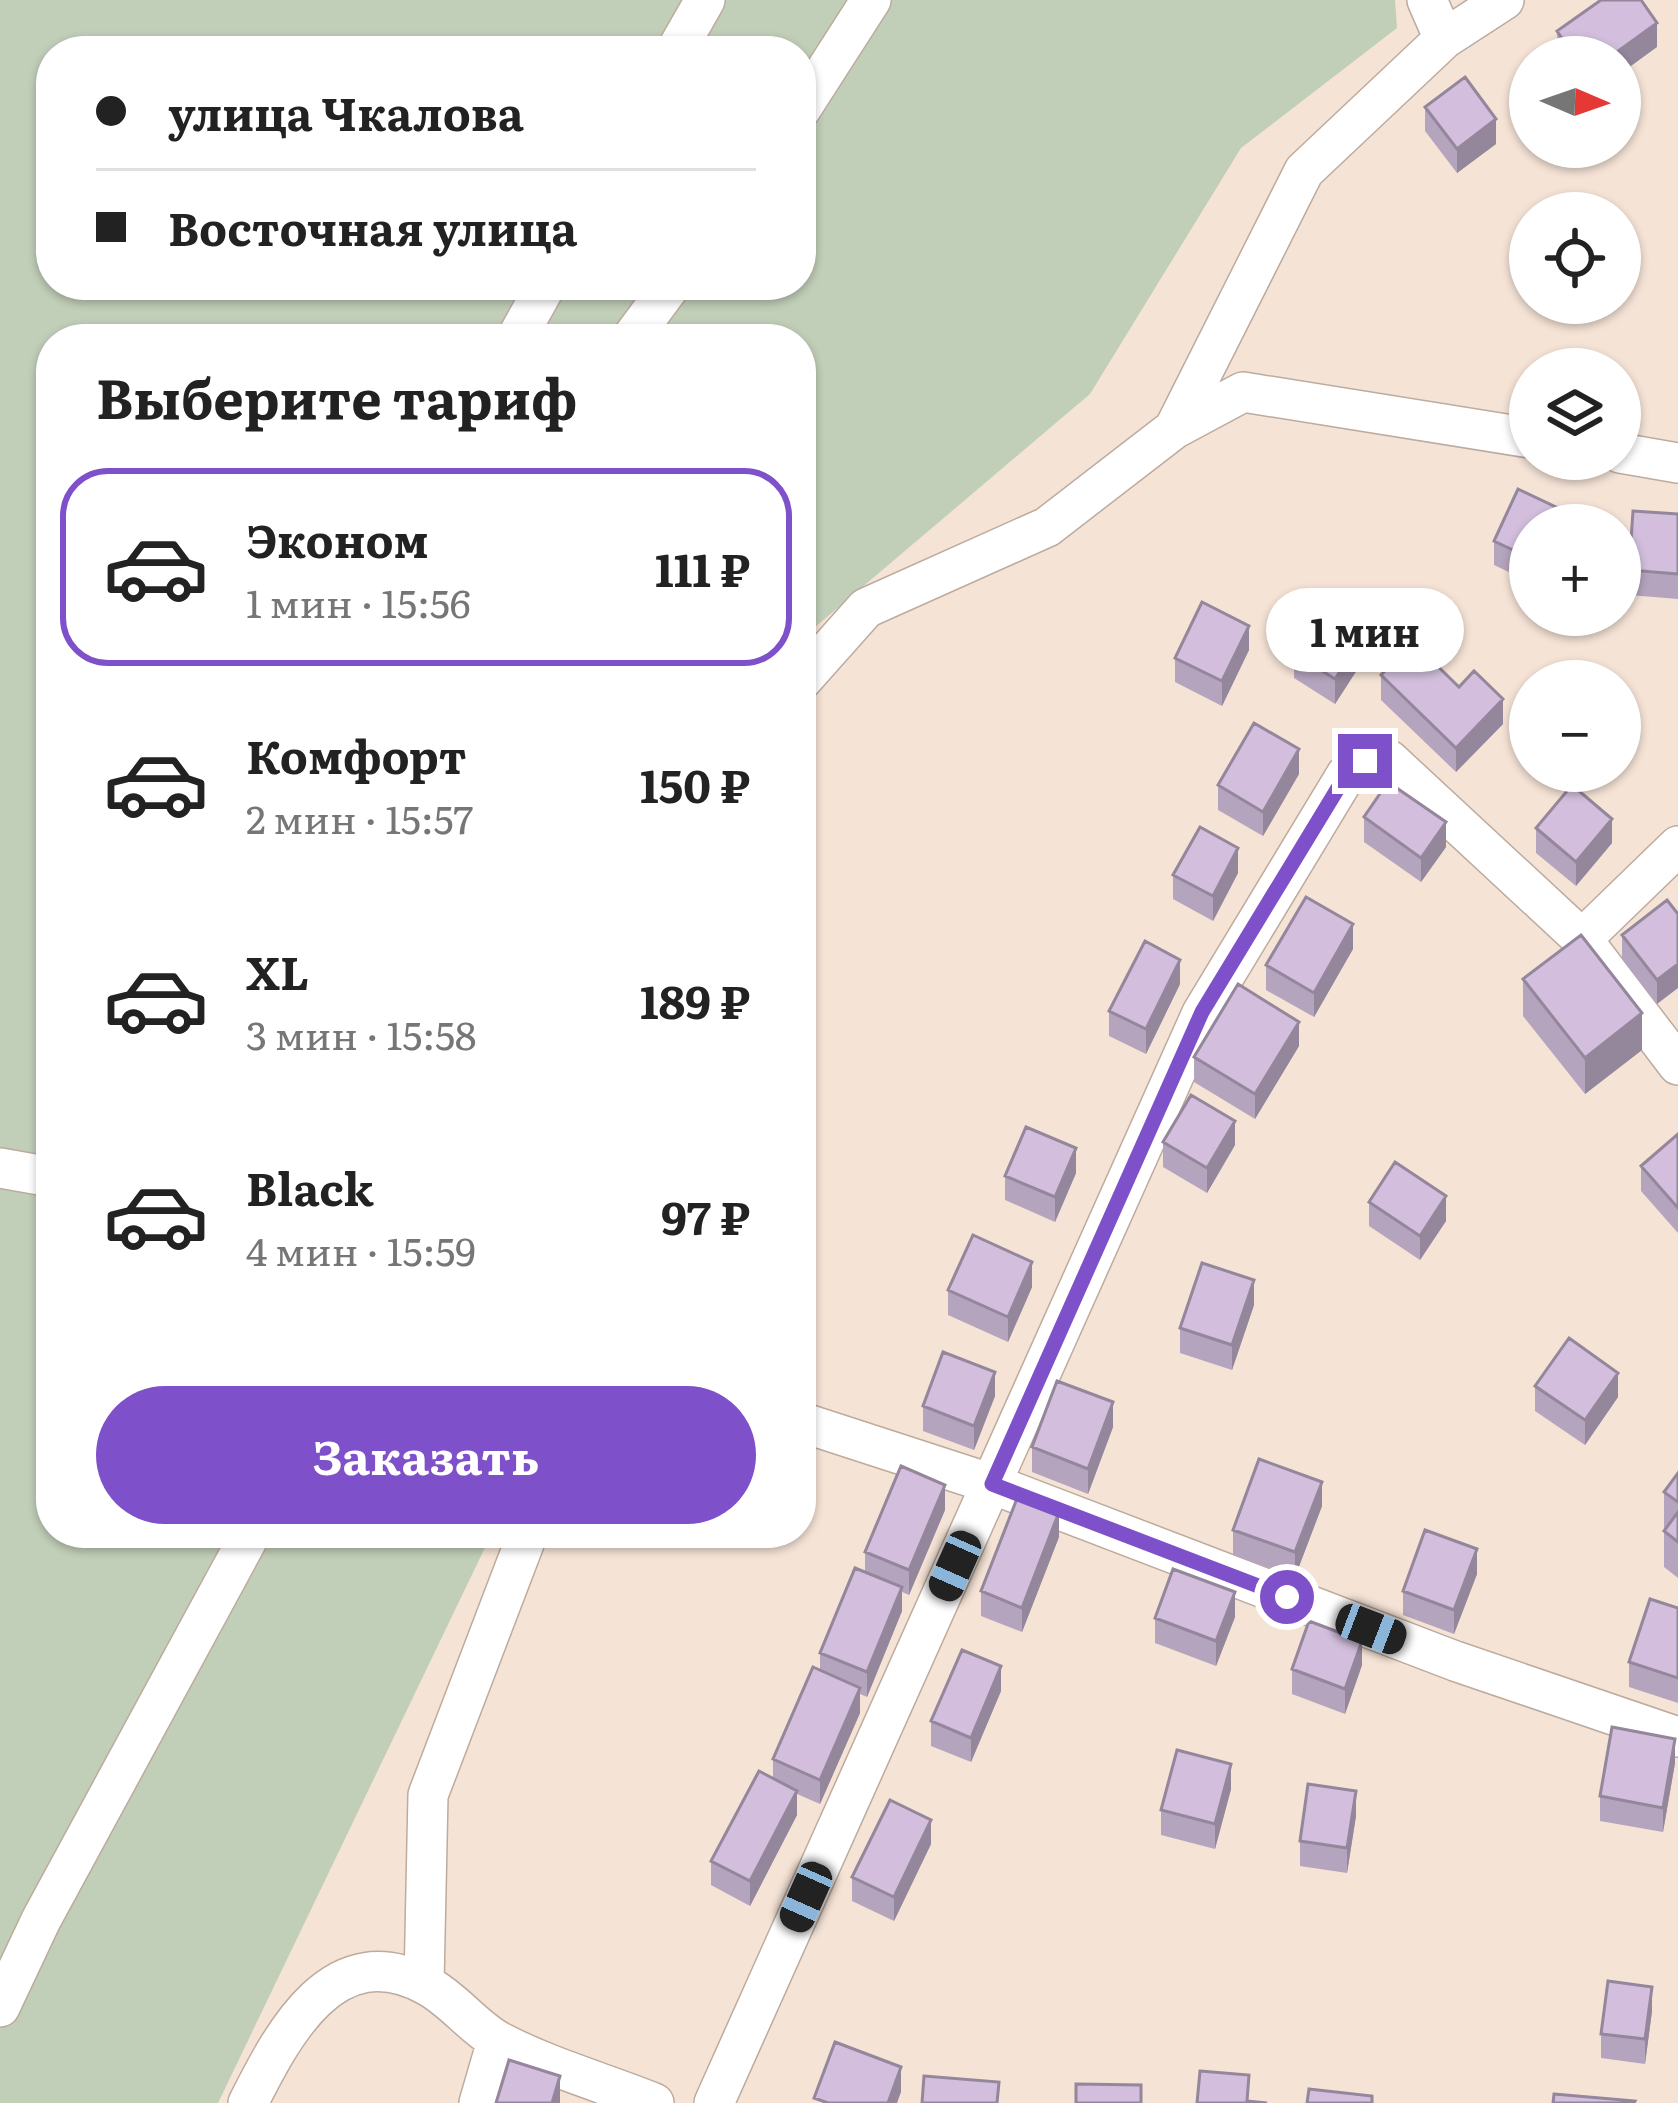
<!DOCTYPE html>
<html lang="ru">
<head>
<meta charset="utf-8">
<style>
	body { margin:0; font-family:Literata,serif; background:#f2f2f2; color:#222; height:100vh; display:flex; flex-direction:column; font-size:45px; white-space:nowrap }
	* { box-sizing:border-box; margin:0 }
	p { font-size:39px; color:#767676 }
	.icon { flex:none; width:66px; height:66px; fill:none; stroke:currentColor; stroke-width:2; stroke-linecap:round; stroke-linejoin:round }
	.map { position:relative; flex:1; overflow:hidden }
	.side { position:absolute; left:36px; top:324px; width:780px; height:1224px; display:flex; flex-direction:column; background:#fff; border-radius:48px; box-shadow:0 3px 9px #0004 }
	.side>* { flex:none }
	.banner { position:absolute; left:36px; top:36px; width:780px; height:264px; border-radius:48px; box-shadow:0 3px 9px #0004; display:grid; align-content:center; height:264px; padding:0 60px; background:#fff }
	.needle { width:78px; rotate:92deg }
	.tools { position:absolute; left:1509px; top:36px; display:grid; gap:24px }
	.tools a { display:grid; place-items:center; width:132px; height:132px; border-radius:50%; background:#fff; box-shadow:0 3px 9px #0004; font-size:60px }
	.end { position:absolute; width:54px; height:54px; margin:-27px; border:15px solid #7e50c9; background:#fff; box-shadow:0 0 0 6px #fff }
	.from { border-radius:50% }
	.bubble { position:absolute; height:84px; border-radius:42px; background:#fff; box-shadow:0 3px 9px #0004; font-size:39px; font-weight:700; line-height:84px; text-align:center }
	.car { position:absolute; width:36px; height:72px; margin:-36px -18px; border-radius:15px; box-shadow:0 0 9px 3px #0007; background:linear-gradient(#222 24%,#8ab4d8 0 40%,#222 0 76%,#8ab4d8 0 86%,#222 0) }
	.banner b { display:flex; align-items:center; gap:42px; height:114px; font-size:45px }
	.banner b+b { border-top:3px solid #e0e0e0 }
	.banner i { width:30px; height:30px; background:#222 }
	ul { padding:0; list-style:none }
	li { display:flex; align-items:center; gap:36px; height:198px; margin:0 24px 18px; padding:0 36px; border:6px solid transparent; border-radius:48px }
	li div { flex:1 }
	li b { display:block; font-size:45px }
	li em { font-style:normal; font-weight:700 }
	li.selected { border-color:#7e50c9 }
	li>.icon { width:108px; height:108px; stroke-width:1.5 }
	h2 { padding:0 60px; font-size:54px; line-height:144px }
	.primary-button { display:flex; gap:24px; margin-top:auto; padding:24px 60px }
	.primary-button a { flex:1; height:138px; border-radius:72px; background:#7e50c9; color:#fff; font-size:48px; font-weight:700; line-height:138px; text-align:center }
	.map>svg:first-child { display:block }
</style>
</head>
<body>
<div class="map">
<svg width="1678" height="2103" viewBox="0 0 1678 2103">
	<rect width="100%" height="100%" fill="#f5e3d6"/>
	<!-- green -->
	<path fill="#c1ceb8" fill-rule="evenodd" d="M 0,0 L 1395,0 L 1397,28 L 1241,148 L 1090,394 L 801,639 L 801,339 L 51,339 L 51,1533 L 492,1533 L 218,2103 L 0,2103 ZM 51,51 L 801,51 L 801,285 L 51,285 Z"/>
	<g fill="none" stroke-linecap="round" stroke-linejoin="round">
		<!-- minor casing -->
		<g stroke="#bdab9e" stroke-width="42">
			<path id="minor" d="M 1444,39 L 1504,0
				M 676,51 L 705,0
				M 801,109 L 871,0
				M 516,339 L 546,285
				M 631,339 L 671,285
				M 1174,429 L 1304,171 L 1444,39 L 1427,0
				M 1620,453 L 1678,463
				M 801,681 L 866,608 L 1047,527 L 1174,429 L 1243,392 L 1530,438
				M 1582,939 L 1678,846
				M 0,1168 L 51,1177
				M 801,1422 L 992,1484 L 1455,1661 L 1678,1737
				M 424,1983 L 428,1795 L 528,1533
				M 0,2007 L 41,1920 L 251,1533
				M 248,2103 C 283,2034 334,1934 428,1986 C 455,2001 474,2028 500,2042 C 548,2067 604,2083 654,2103
				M 479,2103 L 497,2041
				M 714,2103 L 1202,1013 L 1346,775 L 1365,761 L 1389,760 L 1582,939 L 1678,1065"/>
		</g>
		<!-- minor -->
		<use href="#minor" stroke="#fff" stroke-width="39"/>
	</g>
	<!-- wall -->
	<path fill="#b5a4be" d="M 1557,31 L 1657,47 L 1620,57 L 1558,57 Z
		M 1425,107 L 1496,144 L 1457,173 L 1425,131 Z
		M 1518,489 L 1577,517 L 1577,525 L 1530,525 L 1530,582 L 1494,565 L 1494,541 Z
		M 1678,514 L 1678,599 L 1629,595 L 1629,570 Z
		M 1249,650 L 1222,706 L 1175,682 L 1175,658 Z
		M 1294,653 L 1368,653 L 1335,704 L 1294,678 Z
		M 1381,675 L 1459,687 L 1503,724 L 1456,772 L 1381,700 Z
		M 1299,774 L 1263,836 L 1218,810 L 1218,785 Z
		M 1364,817 L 1446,847 L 1421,882 L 1364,842 Z
		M 1536,828 L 1612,843 L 1576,886 L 1536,853 Z
		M 1238,873 L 1213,921 L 1173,899 L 1173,875 Z
		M 1678,914 L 1657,1004 L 1622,959 L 1622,935 Z
		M 1353,949 L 1314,1017 L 1266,990 L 1266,965 Z
		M 1523,979 L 1642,1050 L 1585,1094 L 1523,1016 Z
		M 1180,984 L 1146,1054 L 1109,1036 L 1109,1011 Z
		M 1299,1046 L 1255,1119 L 1194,1082 L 1194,1057 Z
		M 1678,1134 L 1678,1233 L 1641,1191 L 1641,1166 Z
		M 1163,1142 L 1235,1145 L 1207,1193 L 1163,1167 Z
		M 1076,1173 L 1055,1222 L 1005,1200 L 1005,1176 Z
		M 1369,1202 L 1446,1221 L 1420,1260 L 1369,1226 Z
		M 1032,1287 L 1008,1342 L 948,1315 L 948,1290 Z
		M 1254,1305 L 1232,1370 L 1180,1353 L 1180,1328 Z
		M 1535,1386 L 1618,1397 L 1585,1445 L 1535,1411 Z
		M 995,1396 L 974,1450 L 923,1431 L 923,1406 Z
		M 1113,1427 L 1088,1494 L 1032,1472 L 1032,1447 Z
		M 1678,1473 L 1678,1578 L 1664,1567 L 1664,1492 Z
		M 1322,1506 L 1295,1577 L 1233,1555 L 1233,1530 Z
		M 945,1510 L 909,1595 L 902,1592 L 902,1611 L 867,1697 L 860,1694 L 860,1713 L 820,1804 L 797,1794 L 797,1815 L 750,1906 L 711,1885 L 711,1861 L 773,1778 L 773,1759 L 820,1671 L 820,1653 L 865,1572 L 865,1552 Z
		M 1059,1537 L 1022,1632 L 981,1616 L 981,1591 Z
		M 1477,1574 L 1454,1634 L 1403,1615 L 1403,1591 Z
		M 1678,1608 L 1678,1703 L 1629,1687 L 1629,1662 Z
		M 1235,1617 L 1216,1666 L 1155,1643 L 1155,1618 Z
		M 1362,1665 L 1345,1714 L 1292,1694 L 1292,1669 Z
		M 1001,1691 L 971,1762 L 931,1746 L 931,1721 Z
		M 1675,1763 L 1663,1832 L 1600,1821 L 1600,1796 Z
		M 1231,1789 L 1215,1849 L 1161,1835 L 1161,1810 Z
		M 1356,1816 L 1347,1873 L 1300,1866 L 1300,1841 Z
		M 931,1844 L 894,1921 L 852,1901 L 852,1877 Z
		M 1652,2011 L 1645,2064 L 1601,2058 L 1601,2034 Z"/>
	<!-- shaded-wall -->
	<path fill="#94869b" d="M 1657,23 L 1657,47 L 1620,74 L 1620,57 L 1610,57 Z
		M 1496,119 L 1496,144 L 1457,173 L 1457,149 Z
		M 1249,626 L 1249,650 L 1222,706 L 1222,681 Z
		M 1368,628 L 1368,653 L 1335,704 L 1335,679 Z
		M 1503,699 L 1503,724 L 1456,772 L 1456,748 Z
		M 1299,749 L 1299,774 L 1263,836 L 1263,812 Z
		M 1612,819 L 1612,843 L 1576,886 L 1576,862 Z
		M 1446,822 L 1446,847 L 1421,882 L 1421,858 Z
		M 1238,848 L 1238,873 L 1213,921 L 1213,896 Z
		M 1353,924 L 1353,949 L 1314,1017 L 1314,993 Z
		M 1180,960 L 1180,984 L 1146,1054 L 1146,1029 Z
		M 1678,964 L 1678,988 L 1657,1004 L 1657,980 Z
		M 1642,1013 L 1642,1050 L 1585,1094 L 1585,1058 Z
		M 1299,1022 L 1299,1046 L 1255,1119 L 1255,1094 Z
		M 1235,1121 L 1235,1145 L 1207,1193 L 1207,1168 Z
		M 1076,1148 L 1076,1173 L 1055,1222 L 1055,1197 Z
		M 1446,1196 L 1446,1221 L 1420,1260 L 1420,1236 Z
		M 1032,1262 L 1032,1287 L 1008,1342 L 1008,1317 Z
		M 1254,1280 L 1254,1305 L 1232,1370 L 1232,1345 Z
		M 995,1372 L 995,1396 L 974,1450 L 974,1426 Z
		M 1618,1373 L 1618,1397 L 1585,1445 L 1585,1420 Z
		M 1113,1402 L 1113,1427 L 1088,1494 L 1088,1469 Z
		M 1322,1482 L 1322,1506 L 1295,1577 L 1295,1552 Z
		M 945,1485 L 945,1510 L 909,1595 L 909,1570 Z
		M 1059,1512 L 1059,1537 L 1022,1632 L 1022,1608 Z
		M 1477,1549 L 1477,1574 L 1454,1634 L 1454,1610 Z
		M 902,1587 L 902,1611 L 867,1697 L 867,1672 Z
		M 1235,1592 L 1235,1617 L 1216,1666 L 1216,1641 Z
		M 1362,1641 L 1362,1665 L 1345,1714 L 1345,1689 Z
		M 1001,1666 L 1001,1691 L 971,1762 L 971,1738 Z
		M 860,1688 L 860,1713 L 820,1804 L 820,1780 Z
		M 1675,1739 L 1675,1763 L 1663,1832 L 1663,1808 Z
		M 1231,1764 L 1231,1789 L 1215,1849 L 1215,1824 Z
		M 797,1791 L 797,1815 L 750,1906 L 750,1881 Z
		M 1356,1791 L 1356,1816 L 1347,1873 L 1347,1848 Z
		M 931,1820 L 931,1844 L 894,1921 L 894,1897 Z
		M 1652,1987 L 1652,2011 L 1645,2064 L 1645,2039 Z
		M 901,2067 L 901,2092 L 897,2103 L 888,2103 Z
		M 560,2076 L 560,2103 L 552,2103 Z"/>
	<!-- building -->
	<path fill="#d3bfdd" stroke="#94869b" stroke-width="3" d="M 1601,0 L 1641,0 L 1657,23 L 1610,57 L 1575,57 L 1557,31 Z
		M 1465,77 L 1496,119 L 1457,149 L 1425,107 Z
		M 1518,489 L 1577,517 L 1573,525 L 1530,525 L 1530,558 L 1494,541 Z
		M 1633,511 L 1678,514 L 1678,574 L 1629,570 Z
		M 1202,602 L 1249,626 L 1222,681 L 1175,658 Z
		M 1325,602 L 1368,628 L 1335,679 L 1294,653 Z
		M 1413,642 L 1459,687 L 1474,671 L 1503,699 L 1456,748 L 1381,675 Z
		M 1254,723 L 1299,749 L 1263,812 L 1218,785 Z
		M 1388,782 L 1446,822 L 1421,858 L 1364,817 Z
		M 1572,785 L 1612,819 L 1576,862 L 1536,828 Z
		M 1200,827 L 1238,848 L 1213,896 L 1173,875 Z
		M 1306,897 L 1353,924 L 1314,993 L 1266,965 Z
		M 1667,900 L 1678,914 L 1678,964 L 1657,980 L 1622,935 Z
		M 1581,935 L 1642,1013 L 1585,1058 L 1523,979 Z
		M 1145,941 L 1180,960 L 1146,1029 L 1109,1011 Z
		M 1238,984 L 1299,1022 L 1255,1094 L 1194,1057 Z
		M 1191,1095 L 1235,1121 L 1207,1168 L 1163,1142 Z
		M 1026,1127 L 1076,1148 L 1055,1197 L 1005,1176 Z
		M 1678,1134 L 1678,1208 L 1641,1166 Z
		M 1395,1162 L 1446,1196 L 1420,1236 L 1369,1202 Z
		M 973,1235 L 1032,1262 L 1008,1317 L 948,1290 Z
		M 1202,1263 L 1254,1280 L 1232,1345 L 1180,1328 Z
		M 1569,1338 L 1618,1373 L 1585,1420 L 1535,1386 Z
		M 943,1352 L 995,1372 L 974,1426 L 923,1406 Z
		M 1057,1381 L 1113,1402 L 1088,1469 L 1032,1447 Z
		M 1259,1459 L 1322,1482 L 1295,1552 L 1233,1530 Z
		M 901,1466 L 945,1485 L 909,1570 L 865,1552 Z
		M 1678,1473 L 1678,1502 L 1664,1492 Z
		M 1018,1496 L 1059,1512 L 1022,1608 L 981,1591 Z
		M 1678,1512 L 1678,1542 L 1664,1531 Z
		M 1425,1530 L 1477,1549 L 1454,1610 L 1403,1591 Z
		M 855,1568 L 902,1587 L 867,1672 L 820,1653 Z
		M 1173,1569 L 1235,1592 L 1216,1641 L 1155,1618 Z
		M 1650,1599 L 1678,1608 L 1678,1678 L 1629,1662 Z
		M 1309,1621 L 1362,1641 L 1345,1689 L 1292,1669 Z
		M 962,1650 L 1001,1666 L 971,1738 L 931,1721 Z
		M 813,1667 L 860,1688 L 820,1780 L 773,1759 Z
		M 1612,1727 L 1675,1739 L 1663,1808 L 1600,1796 Z
		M 1177,1750 L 1231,1764 L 1215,1824 L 1161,1810 Z
		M 759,1771 L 797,1791 L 750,1881 L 711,1861 Z
		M 1308,1784 L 1356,1791 L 1347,1848 L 1300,1841 Z
		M 890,1800 L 931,1820 L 894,1897 L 852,1877 Z
		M 1608,1981 L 1652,1987 L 1645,2039 L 1601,2034 Z
		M 835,2042 L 901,2067 L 888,2103 L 828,2103 L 814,2098 Z
		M 509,2060 L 560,2076 L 552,2103 L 496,2103 Z
		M 1200,2071 L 1249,2075 L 1247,2101 L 1267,2103 L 1197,2103 Z
		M 924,2076 L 999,2082 L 997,2103 L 922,2103 Z
		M 1076,2084 L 1141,2085 L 1141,2103 L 1076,2103 Z
		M 1309,2089 L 1372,2096 L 1372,2103 L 1307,2103 Z
		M 1554,2094 L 1635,2101 L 1634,2103 L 1553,2103 Z"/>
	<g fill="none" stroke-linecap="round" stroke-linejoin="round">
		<!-- route -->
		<path stroke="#7e50c9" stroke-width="15" d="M 1287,1597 L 992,1484 L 1202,1012 L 1346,775 L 1365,761"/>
	</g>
</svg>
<div class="tools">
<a><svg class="needle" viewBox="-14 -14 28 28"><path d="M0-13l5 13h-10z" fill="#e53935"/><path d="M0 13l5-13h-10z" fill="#767676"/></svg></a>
<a><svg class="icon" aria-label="locate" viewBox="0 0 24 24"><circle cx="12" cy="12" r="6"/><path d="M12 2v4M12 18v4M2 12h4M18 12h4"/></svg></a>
<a><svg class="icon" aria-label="layers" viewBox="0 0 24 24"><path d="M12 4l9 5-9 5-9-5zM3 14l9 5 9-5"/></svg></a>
<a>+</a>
<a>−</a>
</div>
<i class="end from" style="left:1287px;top:1597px"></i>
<i class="end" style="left:1365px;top:761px"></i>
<div class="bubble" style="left:1266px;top:588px;width:198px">1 мин</div>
<i class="car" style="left:955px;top:1566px;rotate:204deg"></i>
<i class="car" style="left:1371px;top:1629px;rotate:111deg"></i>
<i class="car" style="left:806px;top:1897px;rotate:204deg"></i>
<div class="banner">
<b><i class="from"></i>улица Чкалова</b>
<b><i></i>Восточная улица</b>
</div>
<section class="side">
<h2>Выберите тариф</h2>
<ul>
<li class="selected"><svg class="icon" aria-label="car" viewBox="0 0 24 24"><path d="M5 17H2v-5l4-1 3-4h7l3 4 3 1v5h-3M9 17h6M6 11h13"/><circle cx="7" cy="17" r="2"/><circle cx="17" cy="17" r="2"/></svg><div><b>Эконом</b><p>1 мин · 15:56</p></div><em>111 ₽</em></li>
<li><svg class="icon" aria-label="car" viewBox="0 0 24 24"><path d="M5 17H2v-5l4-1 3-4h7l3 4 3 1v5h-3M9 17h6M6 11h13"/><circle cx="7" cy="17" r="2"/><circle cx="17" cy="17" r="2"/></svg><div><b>Комфорт</b><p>2 мин · 15:57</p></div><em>150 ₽</em></li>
<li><svg class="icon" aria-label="car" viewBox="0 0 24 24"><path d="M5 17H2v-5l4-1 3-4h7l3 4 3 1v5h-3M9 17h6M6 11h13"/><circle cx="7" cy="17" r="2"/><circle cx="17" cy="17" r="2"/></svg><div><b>XL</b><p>3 мин · 15:58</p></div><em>189 ₽</em></li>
<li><svg class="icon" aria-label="car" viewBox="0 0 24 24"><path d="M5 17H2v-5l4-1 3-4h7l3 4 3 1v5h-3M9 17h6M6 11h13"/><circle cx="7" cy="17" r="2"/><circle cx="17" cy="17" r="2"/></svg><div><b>Black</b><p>4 мин · 15:59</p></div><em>97 ₽</em></li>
</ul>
<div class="primary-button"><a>Заказать</a></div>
</section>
</div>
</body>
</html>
